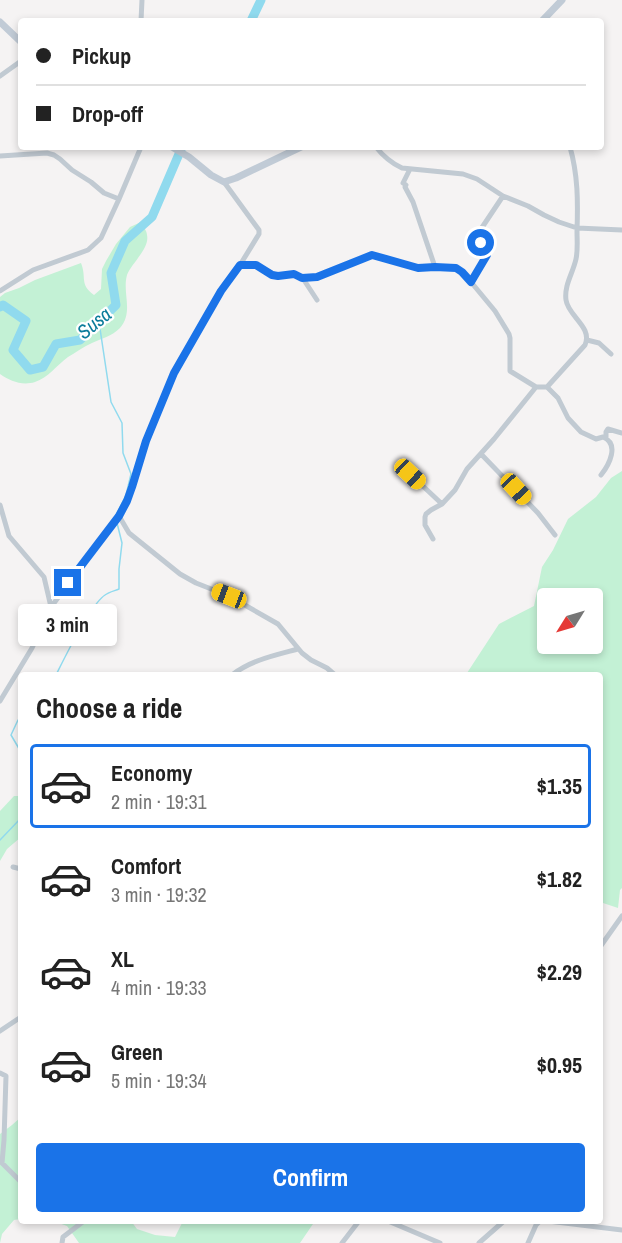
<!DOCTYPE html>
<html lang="en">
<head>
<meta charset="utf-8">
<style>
	body { margin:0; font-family:"Archivo Narrow",sans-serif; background:#f6f6f6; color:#222; height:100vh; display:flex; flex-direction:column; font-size:22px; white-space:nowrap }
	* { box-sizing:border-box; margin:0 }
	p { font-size:20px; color:#767676 }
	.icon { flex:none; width:33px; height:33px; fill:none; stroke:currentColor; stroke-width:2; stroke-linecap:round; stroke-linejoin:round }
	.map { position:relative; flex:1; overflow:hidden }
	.panel { position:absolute; left:18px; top:672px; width:585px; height:552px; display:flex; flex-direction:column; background:#fff; border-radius:6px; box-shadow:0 3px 9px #0003 }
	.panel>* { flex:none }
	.banner { position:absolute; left:18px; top:18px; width:586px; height:132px; border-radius:6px; box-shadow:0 3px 9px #0003; display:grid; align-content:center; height:132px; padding:0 18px; background:#fff }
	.needle { width:39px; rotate:233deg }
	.controls { position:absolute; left:537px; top:588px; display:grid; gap:12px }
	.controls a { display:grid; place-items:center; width:66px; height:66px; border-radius:6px; background:#fff; box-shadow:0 3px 9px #0003; font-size:30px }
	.end { position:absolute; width:27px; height:27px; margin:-14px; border:8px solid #1a73e8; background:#fff; box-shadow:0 0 0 3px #fff }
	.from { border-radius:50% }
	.bubble { position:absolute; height:42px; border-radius:6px; background:#fff; box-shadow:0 3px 9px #0003; font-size:20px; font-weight:700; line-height:42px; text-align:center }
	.car { position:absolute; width:18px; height:36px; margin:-18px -9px; border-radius:8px; box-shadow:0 0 4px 2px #0007; background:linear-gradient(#f5c518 24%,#345 0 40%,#f5c518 0 76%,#345 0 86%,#f5c518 0) }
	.banner b { display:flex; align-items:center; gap:21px; height:57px; font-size:22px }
	.banner b+b { border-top:2px solid #e0e0e0 }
	.banner i { width:15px; height:15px; background:#222 }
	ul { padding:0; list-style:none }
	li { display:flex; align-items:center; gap:18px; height:84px; margin:0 12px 9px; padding:0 6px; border:3px solid transparent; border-radius:6px }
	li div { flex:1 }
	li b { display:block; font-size:22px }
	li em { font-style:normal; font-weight:700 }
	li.current { border-color:#1a73e8 }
	li>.icon { width:54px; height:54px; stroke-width:1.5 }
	h2 { padding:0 18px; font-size:27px; line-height:72px }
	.primary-button { display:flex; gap:12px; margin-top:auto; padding:12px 18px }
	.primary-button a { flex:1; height:69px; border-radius:6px; background:#1a73e8; color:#fff; font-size:24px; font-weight:700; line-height:69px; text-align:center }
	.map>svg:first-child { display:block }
</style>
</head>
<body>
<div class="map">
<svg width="622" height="1243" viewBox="0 0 622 1243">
	<rect width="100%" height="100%" fill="#f5f3f3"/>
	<!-- green -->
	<path fill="#c3f1d5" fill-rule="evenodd" d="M 141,222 C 143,226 147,231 147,235 C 150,248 131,264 127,275 C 122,293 134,312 120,328 C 112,336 101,339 92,343 C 83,347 75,353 68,357 C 57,365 48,378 35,382 C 22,386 10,381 0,374 L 0,297 L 5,293 L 19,288 L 35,280 L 81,263 C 87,278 79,284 94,295 L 101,289 L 102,269 L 106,261 L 116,244 L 130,227 Z
		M 622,471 L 622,888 L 620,890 L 618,908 L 600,902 L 600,675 L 467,675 L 467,673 L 499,624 L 534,606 L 542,567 L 553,550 L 568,519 L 596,497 L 611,478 ZM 592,598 L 592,644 L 548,644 L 548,598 Z
		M 14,796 L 21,796 L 21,837 L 7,849 L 0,861 L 0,811 Z
		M 21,1117 L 21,1219 L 14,1220 L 2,1234 L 0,1243 L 0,1134 L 12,1125 Z
		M 53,1221 L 131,1221 L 137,1229 L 155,1235 L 175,1237 L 183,1221 L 315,1221 L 300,1243 L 79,1243 L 67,1226 Z"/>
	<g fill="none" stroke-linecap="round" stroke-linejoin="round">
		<!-- stream -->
		<path stroke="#90daee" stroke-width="1.5" d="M 99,322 L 111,402 L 122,423 L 123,453 L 131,474 L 126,495 L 116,515 L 116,518
			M 56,675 C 65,657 90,605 105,595 C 109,592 114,591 119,589 L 119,569 L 122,543 L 117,523
			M 21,718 L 18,720 L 11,735 L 21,752
			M 0,840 L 21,818"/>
		<!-- river -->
		<path stroke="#90daee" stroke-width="9" d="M 251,21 L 261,0
			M 0,307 L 3,305 L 26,321 L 13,350 L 30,370 L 43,367 L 56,344 L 80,340 L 116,305 L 111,273 L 125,241 L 152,217 L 182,147"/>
		<!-- minor -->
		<path stroke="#c1cad2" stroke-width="5" d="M 141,21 L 142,0
			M 0,76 L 21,61
			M 376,147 C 383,156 391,163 402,168 L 463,174 L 477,179 L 503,196 L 528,206 L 544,215 L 559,222 L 577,228 L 622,230
			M 0,156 L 47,153 L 54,155 L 60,159 L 72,170 L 91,182 L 104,193 L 119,199
			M 410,169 L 403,183 L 406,185 L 405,187 L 413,202 L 435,267
			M 240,265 L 256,265 L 278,276 L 294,274 L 302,277 L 317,300
			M 302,277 L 317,277 L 371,255 L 418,268 L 435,267 L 456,268 L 462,272 L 471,282 L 495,311 L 509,334 L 510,338 L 510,371 L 536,387 L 547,387 L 585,345 C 593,327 568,316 566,300 C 564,285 573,273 576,259 C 578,250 577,240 577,231 C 578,202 578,175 570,147
			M 471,282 L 487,254 C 484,247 478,240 479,232 L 503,196
			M 0,291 L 33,270 L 88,250 L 101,238 L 119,199 L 141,147
			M 587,340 L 599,343 L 611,354
			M 547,387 L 558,398 L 568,418 L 581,432 L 596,439 L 603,437 C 620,444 609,465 601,475
			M 606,438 L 606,432 L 608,429 L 622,433
			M 481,454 L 538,513 L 555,535
			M 410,474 L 442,504
			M 0,505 L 9,536 L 44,577 L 51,607
			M 119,516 L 129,533 L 180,574 L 196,583 L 229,596 L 278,624 L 302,653 L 311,660 L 327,668 L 335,675
			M 433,539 L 425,525 L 425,517 L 426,514 L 431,510 L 442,504 L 455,490 L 467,469 L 494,439 L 536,387
			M 232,675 C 251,660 276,655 298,649
			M 0,701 L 32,648 L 51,607 L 119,516 L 127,501 L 145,441 L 175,373 L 221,291 L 240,265 L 259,234 L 259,230 L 224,182
			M 13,867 L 21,869
			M 600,947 L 622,916
			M 0,1031 L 21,1017
			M 0,1073 L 6,1076 L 4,1140 L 2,1163 L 21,1182
			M 388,1221 L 440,1243
			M 548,1221 L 622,1230
			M 62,1243 L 63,1237 L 84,1221
			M 342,1243 L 359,1221
			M 479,1243 L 504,1221
			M 528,1243 L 536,1225 L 540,1221"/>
		<!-- secondary -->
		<path stroke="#c1cbd6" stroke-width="7" d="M 542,21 L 562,0
			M 0,22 L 21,42
			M 172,147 L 189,157 L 211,175 L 224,182 L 236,178 L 301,147"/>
	</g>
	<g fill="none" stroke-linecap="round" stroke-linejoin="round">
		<!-- route -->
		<path stroke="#1a73e8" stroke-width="8" d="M 68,583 L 119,516 L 127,501 L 132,487 L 146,441 L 174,373 L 221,291 L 240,265 L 256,265 L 272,275 L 278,276 L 294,274 L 302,278 L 317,277 L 372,255 L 418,268 L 435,267 L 456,268 L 462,272 L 471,282 L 487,255 L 486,250 L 481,243"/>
	</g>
	<g text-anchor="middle" stroke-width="4.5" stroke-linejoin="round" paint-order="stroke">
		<!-- water labels -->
		<g font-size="20" font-style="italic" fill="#0c7c9b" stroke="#fff">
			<text transform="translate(94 323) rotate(-39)" y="7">Susa</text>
		</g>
	</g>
</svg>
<div class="controls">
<a><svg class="needle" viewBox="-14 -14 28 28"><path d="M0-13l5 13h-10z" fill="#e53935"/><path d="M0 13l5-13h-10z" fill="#767676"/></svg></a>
</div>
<i class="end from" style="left:481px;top:243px"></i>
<i class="end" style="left:68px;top:583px"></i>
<div class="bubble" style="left:18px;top:604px;width:99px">3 min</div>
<i class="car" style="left:410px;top:474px;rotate:133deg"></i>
<i class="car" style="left:516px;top:489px;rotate:137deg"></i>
<i class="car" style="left:229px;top:596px;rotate:291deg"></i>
<div class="banner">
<b><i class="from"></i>Pickup</b>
<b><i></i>Drop-off</b>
</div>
<section class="panel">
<h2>Choose a ride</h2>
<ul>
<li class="current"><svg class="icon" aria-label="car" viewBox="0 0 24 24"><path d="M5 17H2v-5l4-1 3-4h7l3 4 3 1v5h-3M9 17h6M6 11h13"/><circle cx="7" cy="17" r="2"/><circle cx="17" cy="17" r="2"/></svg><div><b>Economy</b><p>2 min · 19:31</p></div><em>$1.35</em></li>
<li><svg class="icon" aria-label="car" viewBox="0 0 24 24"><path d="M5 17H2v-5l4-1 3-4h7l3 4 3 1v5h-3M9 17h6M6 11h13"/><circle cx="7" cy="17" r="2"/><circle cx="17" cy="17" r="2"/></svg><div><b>Comfort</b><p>3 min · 19:32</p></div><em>$1.82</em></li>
<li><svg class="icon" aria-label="car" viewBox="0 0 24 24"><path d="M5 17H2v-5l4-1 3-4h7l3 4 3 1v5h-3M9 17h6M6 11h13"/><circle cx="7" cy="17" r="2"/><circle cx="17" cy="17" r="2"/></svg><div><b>XL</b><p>4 min · 19:33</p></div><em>$2.29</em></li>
<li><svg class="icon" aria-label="car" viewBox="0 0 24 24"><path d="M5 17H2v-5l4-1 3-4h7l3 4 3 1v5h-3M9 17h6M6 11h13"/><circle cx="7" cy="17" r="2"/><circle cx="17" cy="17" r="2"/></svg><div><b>Green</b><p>5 min · 19:34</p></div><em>$0.95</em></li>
</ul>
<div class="primary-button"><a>Confirm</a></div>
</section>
</div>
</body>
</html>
